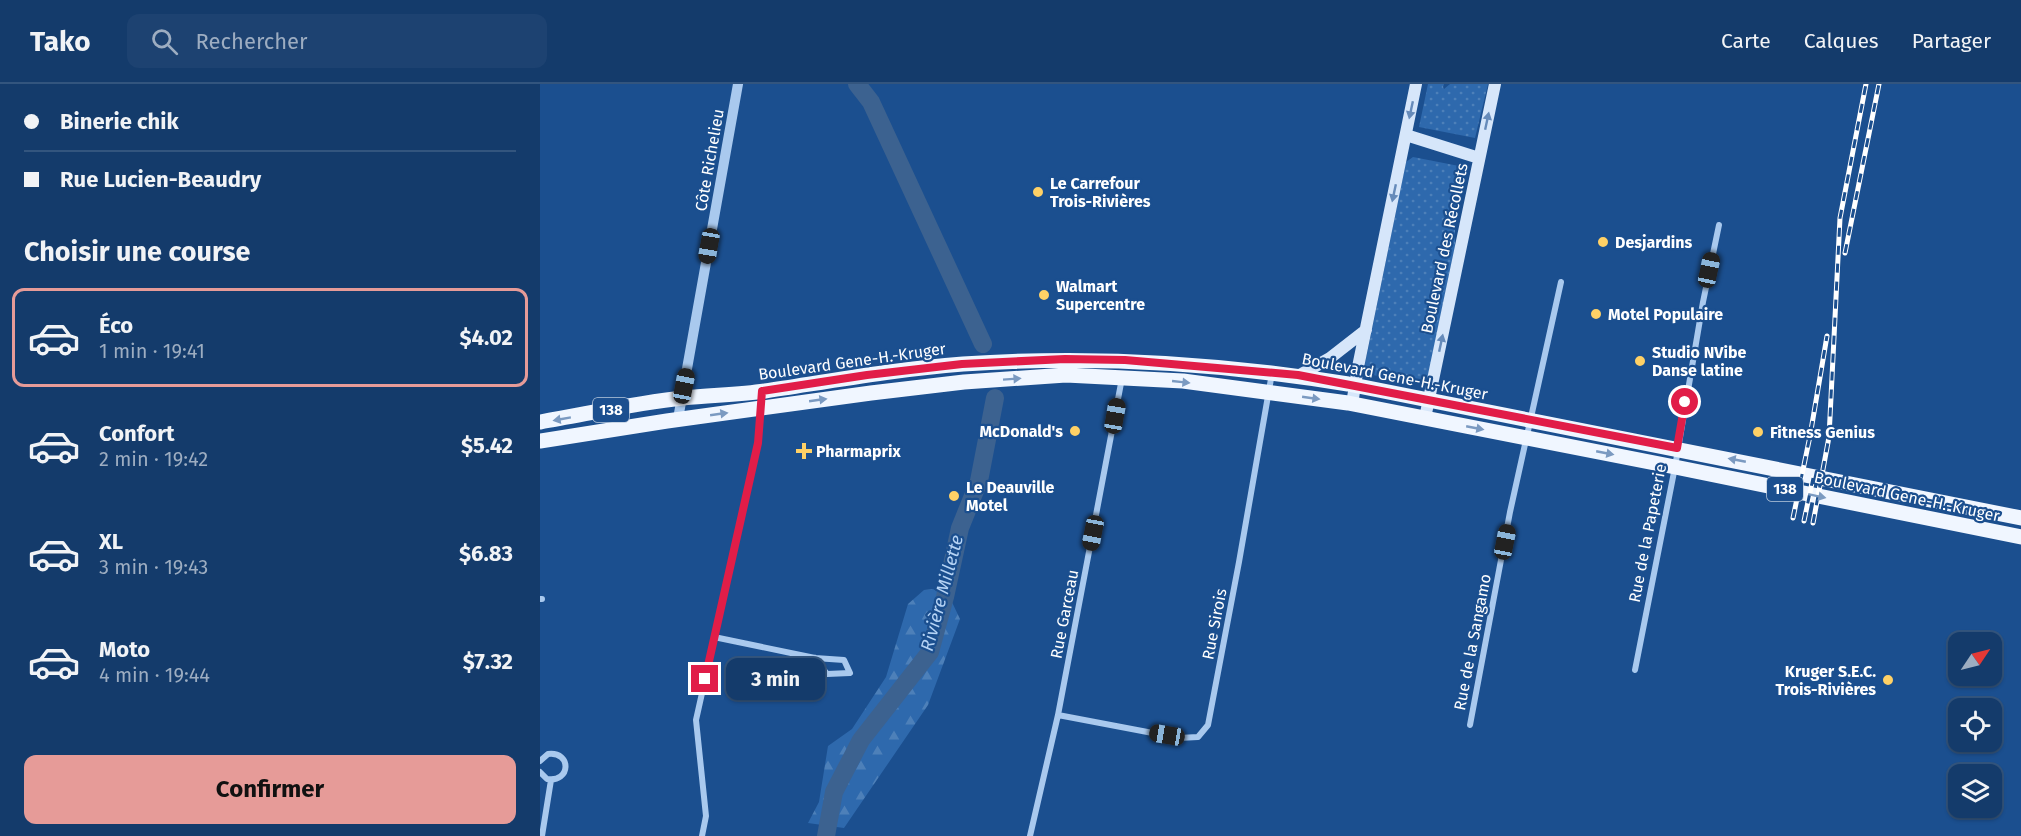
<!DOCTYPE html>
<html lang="fr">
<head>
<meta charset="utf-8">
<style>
	body { margin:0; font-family:"Fira Sans",sans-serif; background:#1d4271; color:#f1f3f6; height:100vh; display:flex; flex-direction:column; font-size:22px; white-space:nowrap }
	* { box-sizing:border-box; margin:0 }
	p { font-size:20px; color:#9dadc1 }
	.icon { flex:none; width:33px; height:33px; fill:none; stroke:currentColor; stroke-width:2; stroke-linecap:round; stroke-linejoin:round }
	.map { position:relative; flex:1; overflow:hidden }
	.details { display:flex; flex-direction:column; background:#143b6b; width:540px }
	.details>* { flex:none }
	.banner { display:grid; align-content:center; height:132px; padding:0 24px; background:#143b6b }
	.needle { width:39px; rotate:55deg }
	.fabs { position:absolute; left:1408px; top:548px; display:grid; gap:12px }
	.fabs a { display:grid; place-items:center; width:54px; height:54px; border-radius:12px; background:#143b6b; box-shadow:0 2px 4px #0004,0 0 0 2px #33557e; font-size:30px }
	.end { position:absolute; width:27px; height:27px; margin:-14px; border:8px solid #e11d48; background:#fff; box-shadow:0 0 0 3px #fff }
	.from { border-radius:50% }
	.bubble { position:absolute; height:42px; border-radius:12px; background:#143b6b; box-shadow:0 2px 4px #0004,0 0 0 2px #33557e; font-size:20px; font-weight:700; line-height:42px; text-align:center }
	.car { position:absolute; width:18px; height:36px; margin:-18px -9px; border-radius:8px; box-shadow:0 0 4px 2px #0007; background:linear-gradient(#222 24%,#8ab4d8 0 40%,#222 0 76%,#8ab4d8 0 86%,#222 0) }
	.banner b { display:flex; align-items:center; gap:21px; height:57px; font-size:22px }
	.banner b+b { border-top:2px solid #33557e }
	.banner i { width:15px; height:15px; background:#f1f3f6 }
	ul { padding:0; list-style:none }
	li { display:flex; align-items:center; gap:18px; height:99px; margin:0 12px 9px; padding:0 12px; border:3px solid transparent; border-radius:12px }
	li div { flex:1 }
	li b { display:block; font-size:22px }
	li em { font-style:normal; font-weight:700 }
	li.on { border-color:#e69b98 }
	li>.icon { width:54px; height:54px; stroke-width:1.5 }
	h2 { padding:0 24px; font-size:27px; line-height:72px }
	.button { display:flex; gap:12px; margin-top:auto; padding:12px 24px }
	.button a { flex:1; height:69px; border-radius:12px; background:#e69b98; color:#111; font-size:24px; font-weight:700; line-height:69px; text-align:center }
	header { display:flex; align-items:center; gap:36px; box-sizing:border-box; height:84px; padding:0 30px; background:#143b6b; border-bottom:2px solid #33557e }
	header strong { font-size:28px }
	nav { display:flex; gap:33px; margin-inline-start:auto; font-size:21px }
	.search { width:420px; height:54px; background:#1d4271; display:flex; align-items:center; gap:15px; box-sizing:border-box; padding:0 21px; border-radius:12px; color:#9dadc1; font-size:22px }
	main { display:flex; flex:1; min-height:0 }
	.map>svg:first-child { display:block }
</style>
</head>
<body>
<header>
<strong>Tako</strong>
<div class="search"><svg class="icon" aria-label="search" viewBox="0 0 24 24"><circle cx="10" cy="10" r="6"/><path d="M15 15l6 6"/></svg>Rechercher</div>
<nav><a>Carte</a><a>Calques</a><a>Partager</a></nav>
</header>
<main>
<section class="details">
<div class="banner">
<b><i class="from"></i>Binerie chik</b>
<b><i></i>Rue Lucien-Beaudry</b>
</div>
<h2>Choisir une course</h2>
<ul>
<li class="on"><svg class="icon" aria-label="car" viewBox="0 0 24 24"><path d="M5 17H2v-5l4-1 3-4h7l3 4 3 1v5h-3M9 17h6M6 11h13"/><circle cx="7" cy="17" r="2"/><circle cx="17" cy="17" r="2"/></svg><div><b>Éco</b><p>1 min · 19:41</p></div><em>$4.02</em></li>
<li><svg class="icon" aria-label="car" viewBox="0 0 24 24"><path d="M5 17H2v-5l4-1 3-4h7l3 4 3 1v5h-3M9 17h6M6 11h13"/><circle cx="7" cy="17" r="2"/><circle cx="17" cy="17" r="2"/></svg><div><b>Confort</b><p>2 min · 19:42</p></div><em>$5.42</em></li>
<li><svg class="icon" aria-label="car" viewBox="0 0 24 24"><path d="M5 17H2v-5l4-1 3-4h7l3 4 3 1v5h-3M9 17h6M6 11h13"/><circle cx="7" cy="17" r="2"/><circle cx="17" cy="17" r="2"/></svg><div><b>XL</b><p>3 min · 19:43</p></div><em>$6.83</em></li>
<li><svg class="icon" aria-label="car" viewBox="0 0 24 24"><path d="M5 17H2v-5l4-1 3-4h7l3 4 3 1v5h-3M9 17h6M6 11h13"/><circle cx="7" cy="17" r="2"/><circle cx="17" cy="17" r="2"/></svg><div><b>Moto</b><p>4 min · 19:44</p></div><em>$7.32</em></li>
</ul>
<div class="button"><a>Confirmer</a></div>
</section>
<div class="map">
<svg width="1481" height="752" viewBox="0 0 1481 752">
	<defs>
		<pattern id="grass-dots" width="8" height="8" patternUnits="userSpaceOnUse" patternTransform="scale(1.5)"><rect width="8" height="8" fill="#2e69ad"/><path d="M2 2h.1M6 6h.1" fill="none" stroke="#4d80b9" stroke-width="1.8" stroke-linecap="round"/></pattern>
		<pattern id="forest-firs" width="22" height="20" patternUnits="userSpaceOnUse" patternTransform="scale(1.5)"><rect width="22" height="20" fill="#2e69ad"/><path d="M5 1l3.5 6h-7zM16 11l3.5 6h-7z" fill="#4d80b9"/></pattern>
	</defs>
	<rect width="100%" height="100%" fill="#1b4f8f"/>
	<!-- grass -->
	<path fill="url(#grass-dots)" d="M 888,0 L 904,0 L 903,3 L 904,5 L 910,0 L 948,0 L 935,54 L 879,43 Z
		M 873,73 L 919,82 L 924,85 L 925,90 L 915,140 L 915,162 L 887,298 L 883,301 L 828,290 L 824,285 L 866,78 Z"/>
	<!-- forest -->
	<path fill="url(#forest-firs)" d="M 393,505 L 410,514 L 420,535 L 388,621 L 304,744 L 268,739 L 279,718 L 288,662 L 312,645 L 346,593 L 368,520 L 384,506 Z"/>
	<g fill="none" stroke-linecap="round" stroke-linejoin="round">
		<!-- river -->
		<path stroke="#3c6290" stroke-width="18" d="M 317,0 L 331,18 L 443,260
			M 286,752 L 294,708 L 321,656 L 390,568 L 405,513 L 420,444 L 439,397 L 455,314"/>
		<!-- minor -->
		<path stroke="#a9c9ee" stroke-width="6" d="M 0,515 L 2,515
			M 174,553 L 275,574 L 304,576 L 310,589 L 287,590 L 275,574
			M 1095,586 L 1135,383 L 1163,218 L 1179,141
			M 518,631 L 639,654 L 658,653 L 668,641 L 699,478 L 732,289
			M 930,641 L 970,428 L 1021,198
			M 0,677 L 8,670 C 32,667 31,699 7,695 L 0,688
			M 2,752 L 11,696
			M 162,752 L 166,732 L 156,636 L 218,359 L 222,308
			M 490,752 L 518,631 L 582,294"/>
		<!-- tertiary -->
		<path stroke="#a9c9ee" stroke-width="10" d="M 138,335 L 198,0"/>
		<!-- secondary -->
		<path stroke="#d6e6fa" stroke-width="12" d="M 866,51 L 939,74
			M 758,292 L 790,274 L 826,246
			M 812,320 L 818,283 L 876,0
			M 885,334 L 955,0"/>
		<!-- primary -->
		<path stroke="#f0f6ff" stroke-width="15" d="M 0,338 C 47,330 95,319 143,314 C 170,311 198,311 225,307 C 291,297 357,285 423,280 C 552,271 680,279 808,300 L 1481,434
			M 0,357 L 127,337 L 331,309 L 424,298 L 526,291 L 643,297 L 808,319 L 1135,383 L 1481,453"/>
		<!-- rail casing -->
		<g stroke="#fff" stroke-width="5">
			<path id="rail" d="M 1305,169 L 1339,0
				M 1253,434 L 1270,352 L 1287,252
				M 1264,437 L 1273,394
				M 1273,439 L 1289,353 L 1300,134 L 1326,0"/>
		</g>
		<!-- rail -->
		<use href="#rail" stroke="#1b4f8f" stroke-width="3" stroke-dasharray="9" stroke-linecap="butt"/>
	</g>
	<!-- one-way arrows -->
	<defs><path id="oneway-solid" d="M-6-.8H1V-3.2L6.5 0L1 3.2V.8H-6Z" transform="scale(1.5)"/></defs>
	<g fill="#668bba">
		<use href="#oneway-solid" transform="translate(871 26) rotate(102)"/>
		<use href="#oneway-solid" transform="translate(947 37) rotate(-78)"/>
		<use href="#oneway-solid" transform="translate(854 109) rotate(102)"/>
		<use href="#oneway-solid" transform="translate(901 259) rotate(-78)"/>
	</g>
	<g fill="#7b9ac1">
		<use href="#oneway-solid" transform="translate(472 295) rotate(-4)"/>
		<use href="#oneway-solid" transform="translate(641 298) rotate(6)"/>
		<use href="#oneway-solid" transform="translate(771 314) rotate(8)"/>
		<use href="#oneway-solid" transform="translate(278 316) rotate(-8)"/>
		<use href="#oneway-solid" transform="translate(179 330) rotate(-8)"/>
		<use href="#oneway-solid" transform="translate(22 335) rotate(170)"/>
		<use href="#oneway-solid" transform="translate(935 344) rotate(11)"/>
		<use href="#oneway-solid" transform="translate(1065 369) rotate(11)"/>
		<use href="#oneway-solid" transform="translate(1197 376) rotate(-169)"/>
		<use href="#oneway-solid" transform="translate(1277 412) rotate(12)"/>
	</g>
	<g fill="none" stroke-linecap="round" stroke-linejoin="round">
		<!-- route -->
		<path stroke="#e11d48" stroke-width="8" d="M 165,595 L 218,359 L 222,307 L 327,291 L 422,280 L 525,275 L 585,276 L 758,291 L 1137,364 L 1145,318"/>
	</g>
	<!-- markers -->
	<g fill="#ffd166" stroke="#1b4f8f" stroke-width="2">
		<circle cx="498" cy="108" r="6"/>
		<circle cx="1063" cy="158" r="6"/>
		<circle cx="504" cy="211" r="6"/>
		<circle cx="1056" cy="230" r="6"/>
		<circle cx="1100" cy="277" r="6"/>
		<circle cx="535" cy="347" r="6"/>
		<circle cx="1218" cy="348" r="6"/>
		<path d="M261 358h6v6h6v6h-6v6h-6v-6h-6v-6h6z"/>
		<circle cx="414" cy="412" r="6"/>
		<circle cx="1348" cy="596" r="6"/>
	</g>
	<g text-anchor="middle" stroke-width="4.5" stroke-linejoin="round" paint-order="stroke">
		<!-- shield labels -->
		<g fill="#1b4f8f" stroke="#bbcadd" stroke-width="1.5">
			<rect x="53" y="314" width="36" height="24" rx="4.5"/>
			<rect x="1227" y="393" width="36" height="24" rx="4.5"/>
		</g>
		<g font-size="15" font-weight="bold" fill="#fff">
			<text x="71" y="331">138</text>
			<text x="1245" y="410">138</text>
		</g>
		<!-- street labels -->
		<g font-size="16" fill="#fff" stroke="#1b4f8f">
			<text transform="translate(169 76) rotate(-80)" y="6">Côte Richelieu</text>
			<text transform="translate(904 164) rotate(-78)" y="6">Boulevard des Récollets</text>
			<text transform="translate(312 277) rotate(-8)" y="6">Boulevard Gene-H.-Kruger</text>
			<text transform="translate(855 292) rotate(11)" y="6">Boulevard Gene-H.-Kruger</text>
			<text transform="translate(1367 412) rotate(12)" y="6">Boulevard Gene-H.-Kruger</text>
			<text transform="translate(1107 449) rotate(-79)" y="6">Rue de la Papeterie</text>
			<text transform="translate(524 530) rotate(-79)" y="6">Rue Garceau</text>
			<text transform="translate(674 540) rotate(-79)" y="6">Rue Sirois</text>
			<text transform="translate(932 558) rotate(-79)" y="6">Rue de la Sangamo</text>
		</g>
		<!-- poi labels -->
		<g font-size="16" font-weight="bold" fill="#fff" stroke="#1b4f8f" text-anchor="start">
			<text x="510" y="105">Le Carrefour<tspan x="510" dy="18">Trois-Rivières</tspan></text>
			<text x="1075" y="164">Desjardins</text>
			<text x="516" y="208">Walmart<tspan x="516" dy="18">Supercentre</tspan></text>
			<text x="1068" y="236">Motel Populaire</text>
			<text x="1112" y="274">Studio NVibe<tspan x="1112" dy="18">Danse latine</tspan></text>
			<text x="523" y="353" text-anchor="end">McDonald's</text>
			<text x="1230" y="354">Fitness Genius</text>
			<text x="276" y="373">Pharmaprix</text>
			<text x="426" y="409">Le Deauville<tspan x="426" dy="18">Motel</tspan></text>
			<text x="1336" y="593" text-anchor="end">Kruger S.E.C.<tspan x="1336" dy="18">Trois-Rivières</tspan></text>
		</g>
		<!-- water labels -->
		<g font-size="18" font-style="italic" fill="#b5d3f5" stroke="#1b4f8f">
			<text transform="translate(402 509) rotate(-75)" y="6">Rivière Millette</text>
		</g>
	</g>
</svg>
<div class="fabs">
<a><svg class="needle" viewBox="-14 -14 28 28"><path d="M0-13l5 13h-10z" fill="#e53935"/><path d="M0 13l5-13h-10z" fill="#9dadc1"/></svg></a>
<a><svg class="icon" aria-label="locate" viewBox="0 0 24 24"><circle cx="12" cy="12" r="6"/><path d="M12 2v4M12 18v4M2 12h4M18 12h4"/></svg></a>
<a><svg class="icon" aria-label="layers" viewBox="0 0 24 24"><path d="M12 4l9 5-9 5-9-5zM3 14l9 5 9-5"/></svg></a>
</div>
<i class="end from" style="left:1145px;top:318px"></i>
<i class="end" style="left:165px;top:595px"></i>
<div class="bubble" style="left:186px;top:574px;width:99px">3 min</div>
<i class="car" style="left:169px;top:162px;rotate:190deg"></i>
<i class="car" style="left:1169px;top:186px;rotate:12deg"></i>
<i class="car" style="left:144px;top:302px;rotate:11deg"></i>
<i class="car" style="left:575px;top:332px;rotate:10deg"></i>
<i class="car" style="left:553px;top:449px;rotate:191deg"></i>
<i class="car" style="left:965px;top:458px;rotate:11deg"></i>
<i class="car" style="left:627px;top:651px;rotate:280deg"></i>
</div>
</main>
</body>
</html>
